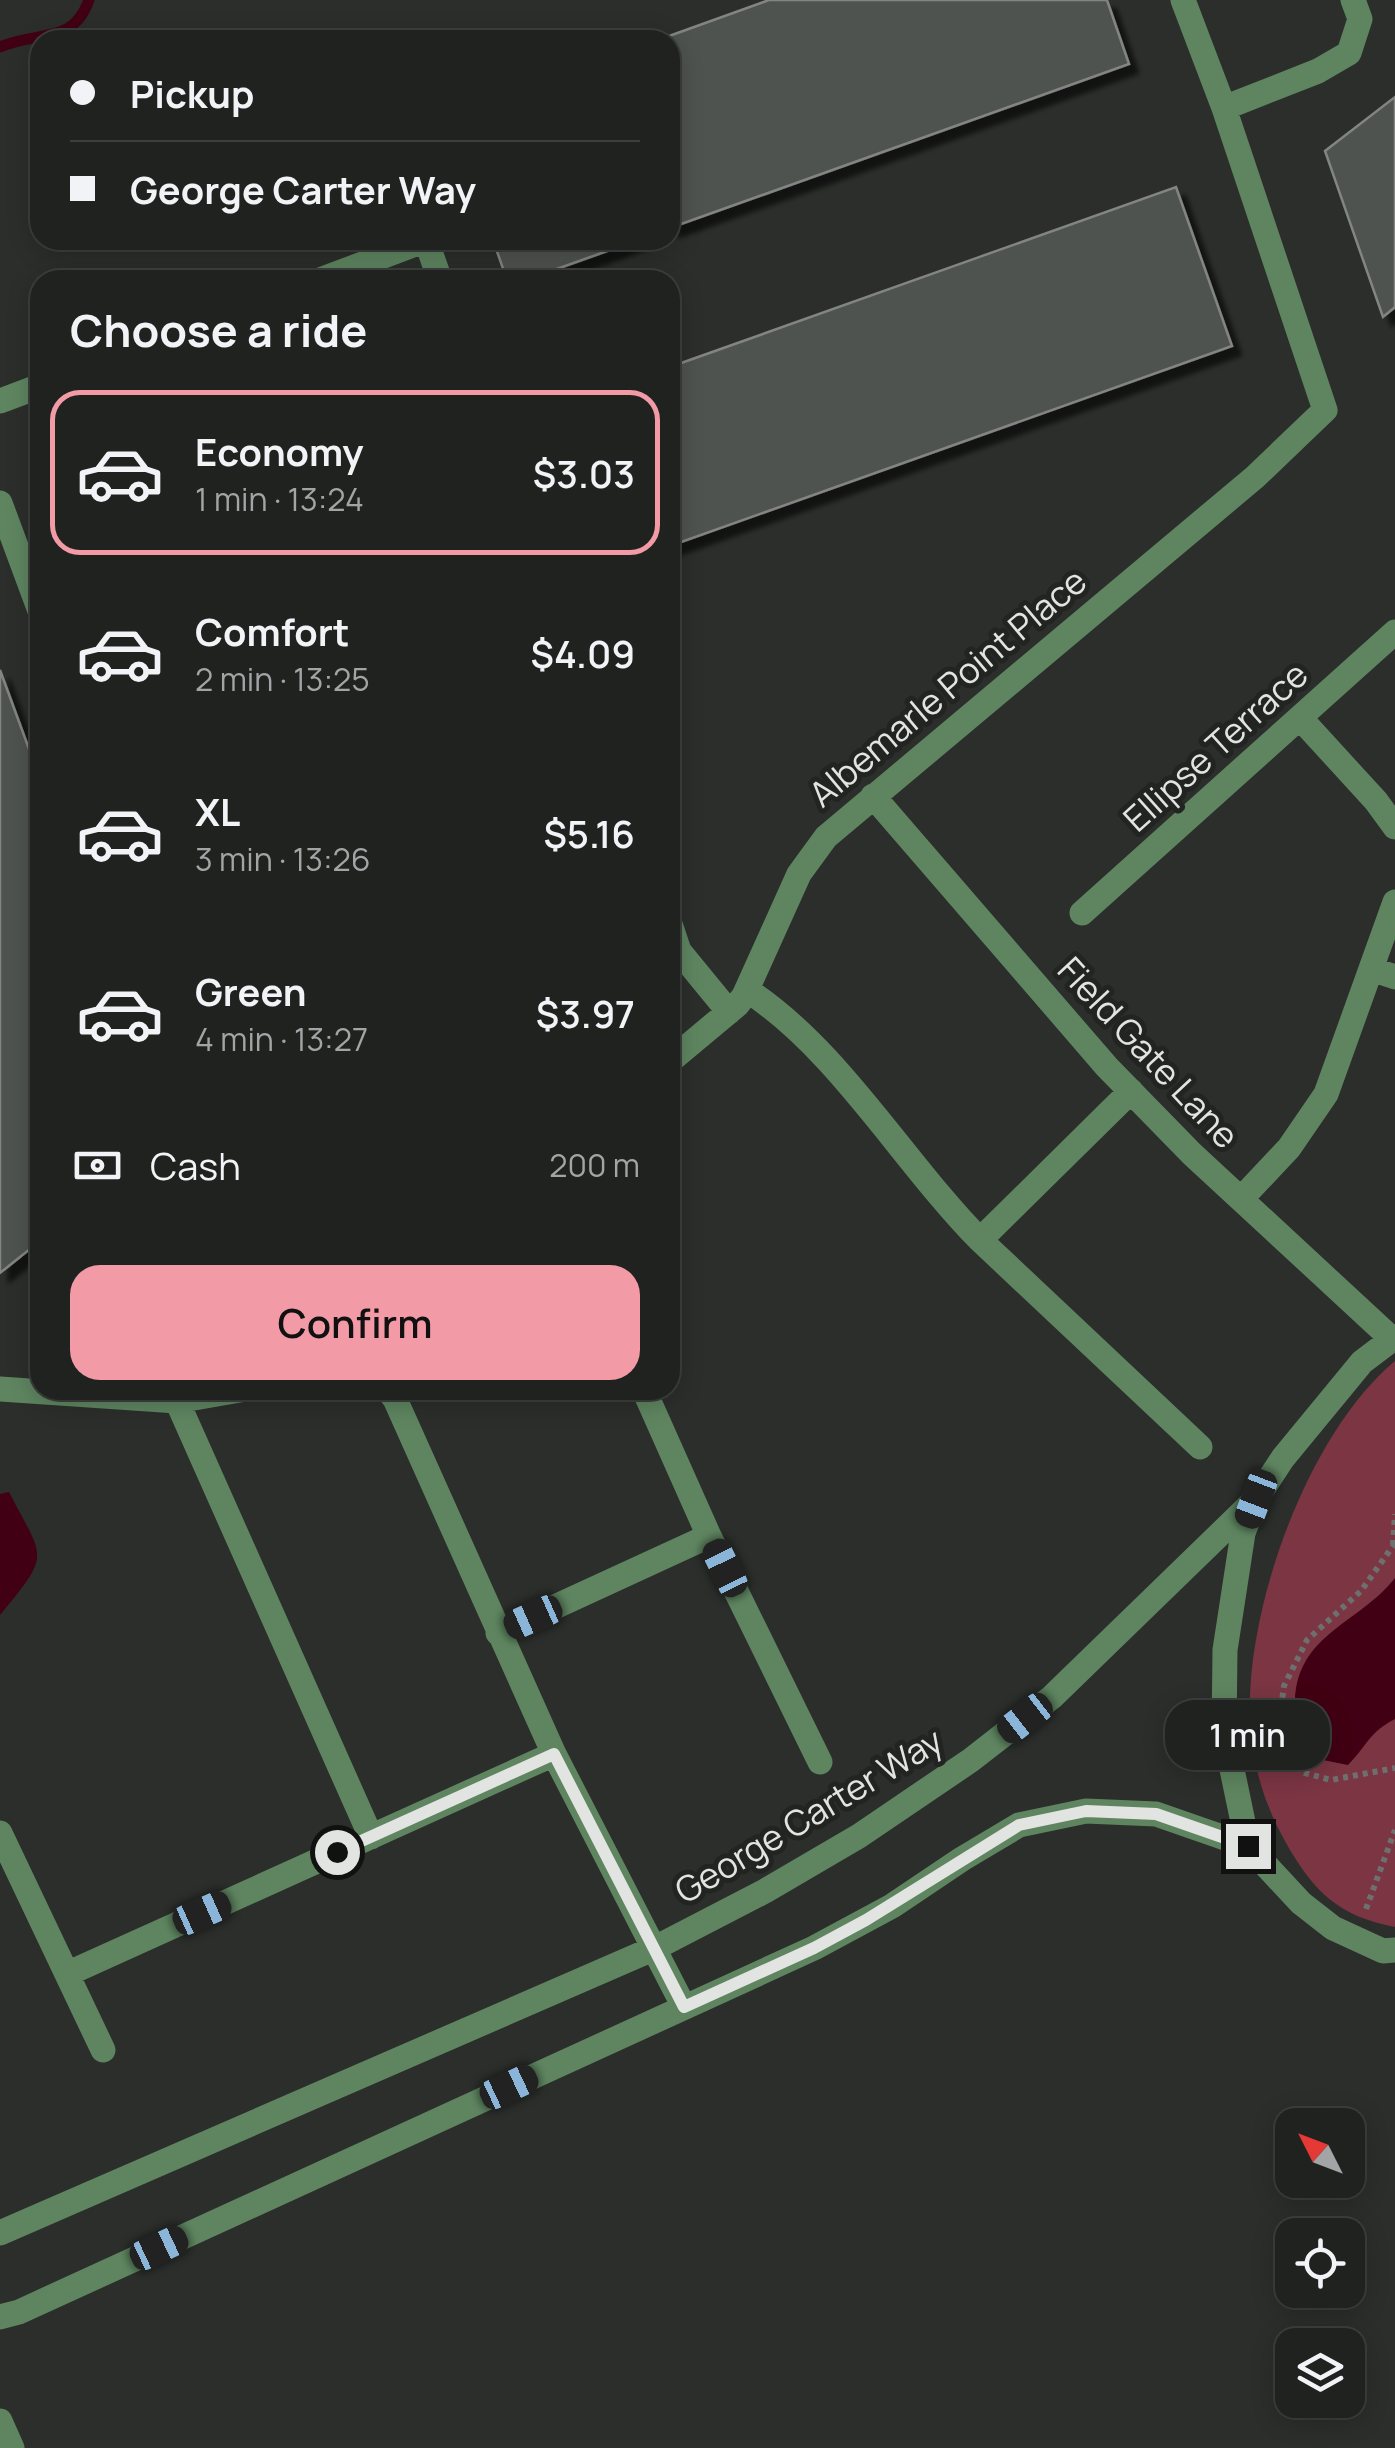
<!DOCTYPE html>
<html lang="en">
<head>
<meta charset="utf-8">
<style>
	body { margin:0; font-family:Manrope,sans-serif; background:#282a29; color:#f1f3f6; height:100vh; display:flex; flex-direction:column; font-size:38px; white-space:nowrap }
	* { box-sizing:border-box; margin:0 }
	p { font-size:32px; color:#a2a4a5 }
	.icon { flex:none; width:55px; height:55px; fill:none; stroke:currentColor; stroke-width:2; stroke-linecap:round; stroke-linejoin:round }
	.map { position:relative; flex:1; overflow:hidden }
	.drawer { position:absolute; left:30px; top:270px; width:650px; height:1130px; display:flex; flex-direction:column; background:#202220; border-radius:30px; box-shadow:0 5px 25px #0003,0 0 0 2px #3d3f3e }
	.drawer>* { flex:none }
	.top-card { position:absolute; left:30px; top:30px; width:650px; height:220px; border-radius:30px; box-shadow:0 5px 25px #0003,0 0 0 2px #3d3f3e; display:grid; align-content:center; height:220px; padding:0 40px; background:#202220 }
	.needle { width:65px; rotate:312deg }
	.fabs { position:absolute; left:1275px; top:2108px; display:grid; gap:20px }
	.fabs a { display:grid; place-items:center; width:90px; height:90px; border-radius:20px; background:#202220; box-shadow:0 5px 25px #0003,0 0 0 2px #3d3f3e; font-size:50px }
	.end { position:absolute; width:45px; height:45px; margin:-22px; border:12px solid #e2e4e2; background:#111; box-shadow:0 0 0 5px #111 }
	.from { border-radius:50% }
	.bubble { position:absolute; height:70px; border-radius:30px; background:#202220; box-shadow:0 5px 25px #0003,0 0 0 2px #3d3f3e; font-size:32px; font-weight:600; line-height:70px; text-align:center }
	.car { position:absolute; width:30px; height:60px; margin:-30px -15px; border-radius:12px; box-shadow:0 0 8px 2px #0007; background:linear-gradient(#222 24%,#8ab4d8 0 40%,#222 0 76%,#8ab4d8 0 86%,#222 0) }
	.top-card b { display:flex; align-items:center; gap:35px; height:95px; font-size:38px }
	.top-card b+b { border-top:2px solid #3d3f3e }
	.top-card i { width:25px; height:25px; background:#f1f3f6 }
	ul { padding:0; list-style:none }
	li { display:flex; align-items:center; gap:30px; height:165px; margin:0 20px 15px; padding:0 20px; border:5px solid transparent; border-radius:30px }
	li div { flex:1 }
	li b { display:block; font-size:38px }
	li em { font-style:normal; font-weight:600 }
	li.selected { border-color:#f39aa7 }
	li>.icon { width:90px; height:90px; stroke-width:1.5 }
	h2 { padding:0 40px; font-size:45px; line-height:120px }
	.pay { display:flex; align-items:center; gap:25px; height:110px; padding:0 40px; font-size:38px }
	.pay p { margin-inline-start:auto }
	.cta { display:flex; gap:20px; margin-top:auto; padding:20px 40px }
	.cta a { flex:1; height:115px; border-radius:30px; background:#f39aa7; color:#111; font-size:40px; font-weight:600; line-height:115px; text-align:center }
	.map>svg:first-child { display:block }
</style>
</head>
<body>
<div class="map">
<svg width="1395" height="2448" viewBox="0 0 1395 2448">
	<defs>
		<filter id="shadow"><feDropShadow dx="9" dy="9" stdDeviation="2.5" flood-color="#0009"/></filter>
	</defs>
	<rect width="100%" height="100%" fill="#2b2e2b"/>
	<!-- green -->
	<path fill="#7b3543" d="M 1395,1361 L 1395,1927 C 1338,1916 1314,1892 1286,1843 C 1264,1804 1252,1764 1250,1720 C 1245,1608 1308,1433 1395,1361 Z"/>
	<!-- water -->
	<path fill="#410013" d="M 9,1492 C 44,1560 52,1552 0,1615 L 0,1494 Z
		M 1395,1578 L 1395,1719 C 1368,1733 1368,1745 1348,1765 L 1313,1758 C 1298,1738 1294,1725 1295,1701 C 1297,1634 1360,1623 1395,1578 Z"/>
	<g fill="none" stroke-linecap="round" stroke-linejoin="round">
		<!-- stream -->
		<path stroke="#410013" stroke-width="11" d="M 0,47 C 40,30 73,45 89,0"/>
	</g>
	<!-- building -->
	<path fill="#505250" stroke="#828582" stroke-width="2.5" filter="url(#shadow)" d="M 769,0 L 1107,0 L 1129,64 L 670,228 L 670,40 L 658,40 Z
		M 1395,97 L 1395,307 L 1383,317 L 1325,151 Z
		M 1176,187 L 1232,346 L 670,546 L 670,367 Z
		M 493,240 L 638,240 L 526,280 L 507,280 Z
		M 0,670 L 40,779 L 40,1241 L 0,1273 Z"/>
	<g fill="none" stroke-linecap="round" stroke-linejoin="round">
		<!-- path -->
		<path stroke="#6e706e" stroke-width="6" stroke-dasharray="5 5" stroke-linecap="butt" d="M 1395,1543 L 1361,1591 L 1307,1640 L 1284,1686 L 1280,1715 L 1281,1743 L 1290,1764 L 1305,1773 L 1331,1780 L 1395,1768
			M 1393,1545 L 1395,1514
			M 1366,1909 L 1395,1830"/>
		<!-- minor -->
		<path stroke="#5e8560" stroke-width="25" d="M 1224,108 L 1318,71 L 1349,53 L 1360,19 L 1353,0
			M 426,240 L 440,280
			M 320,280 L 426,240
			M 0,401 L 40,386
			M 0,503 L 40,611
			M 1301,719 L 1376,801 L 1395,827
			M 873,796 L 1107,1067 L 1192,1154 L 1392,1339
			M 1082,913 L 1395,632
			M 670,924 L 679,951 L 729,1012
			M 1371,969 L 1395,977
			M 747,990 C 838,1049 903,1162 980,1240 L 1200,1447
			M 670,1061 L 737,1005 L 744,996 L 799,874 L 826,837 L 1255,477 L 1325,410 L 1224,108 L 1183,0
			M 1241,1199 L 1289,1148 L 1326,1094 L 1395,902
			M 980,1240 L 1131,1091
			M 0,1389 L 177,1401 L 240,1390
			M 388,1390 L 395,1399 L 554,1754 L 684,2007
			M 644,1390 L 709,1536 L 820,1762
			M 177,1401 L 371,1837
			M 498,1633 L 709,1536
			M 0,1833 L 103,2050
			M 1248,1846 L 1224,1731 L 1225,1650 L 1243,1533 L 1256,1499 L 1283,1458 L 1362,1362 L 1395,1337
			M 67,1974 L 554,1754
			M 0,2233 L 655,1948 L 765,1891 L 859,1836 L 971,1760 L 1052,1697 L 1256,1499
			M 0,2317 L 19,2312 L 814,1948 L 892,1906 L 962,1859 L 1019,1825 L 1086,1811 L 1156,1814 L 1248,1846 L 1301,1903 L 1333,1928 L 1383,1951 L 1395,1950
			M 0,2421 L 12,2448"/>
	</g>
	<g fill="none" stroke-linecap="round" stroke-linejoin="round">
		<!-- route -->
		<path stroke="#e2e4e2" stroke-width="12" d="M 337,1852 L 554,1754 L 684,2007 L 814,1948 L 866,1920 L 1019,1825 L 1086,1811 L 1156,1814 L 1248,1846"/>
	</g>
	<g text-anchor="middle" stroke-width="10" stroke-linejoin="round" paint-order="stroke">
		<!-- street labels -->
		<g font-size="35" fill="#e2e4e2" stroke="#222422">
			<text transform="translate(948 688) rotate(-40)" y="12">Albemarle Point Place</text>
			<text transform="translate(1216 747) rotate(-42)" y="12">Ellipse Terrace</text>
			<text transform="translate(1148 1053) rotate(47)" y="12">Field Gate Lane</text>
			<text transform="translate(809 1816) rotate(-31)" y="12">George Carter Way</text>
		</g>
	</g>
</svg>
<div class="fabs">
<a><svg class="needle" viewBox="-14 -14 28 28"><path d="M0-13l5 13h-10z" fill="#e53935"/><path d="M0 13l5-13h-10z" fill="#a2a4a5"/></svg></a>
<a><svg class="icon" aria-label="locate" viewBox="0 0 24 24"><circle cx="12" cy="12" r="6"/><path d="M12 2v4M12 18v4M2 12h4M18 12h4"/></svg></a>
<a><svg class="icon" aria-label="layers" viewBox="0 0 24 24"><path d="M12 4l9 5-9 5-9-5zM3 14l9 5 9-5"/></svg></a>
</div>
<i class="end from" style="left:337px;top:1852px"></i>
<i class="end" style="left:1248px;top:1846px"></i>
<div class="bubble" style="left:1165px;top:1700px;width:165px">1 min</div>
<i class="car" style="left:1256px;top:1499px;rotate:201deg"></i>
<i class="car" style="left:725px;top:1568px;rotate:334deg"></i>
<i class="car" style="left:533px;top:1617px;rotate:246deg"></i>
<i class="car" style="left:1025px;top:1718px;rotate:232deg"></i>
<i class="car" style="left:202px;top:1913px;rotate:66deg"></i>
<i class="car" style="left:509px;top:2087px;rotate:65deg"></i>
<i class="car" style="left:159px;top:2248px;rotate:65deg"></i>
<div class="top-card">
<b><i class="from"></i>Pickup</b>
<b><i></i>George Carter Way</b>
</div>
<section class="drawer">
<h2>Choose a ride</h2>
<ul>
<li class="selected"><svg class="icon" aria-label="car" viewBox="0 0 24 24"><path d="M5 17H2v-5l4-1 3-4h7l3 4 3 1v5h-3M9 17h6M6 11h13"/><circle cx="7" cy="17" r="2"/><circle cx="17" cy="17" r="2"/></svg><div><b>Economy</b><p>1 min · 13:24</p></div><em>$3.03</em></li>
<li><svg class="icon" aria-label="car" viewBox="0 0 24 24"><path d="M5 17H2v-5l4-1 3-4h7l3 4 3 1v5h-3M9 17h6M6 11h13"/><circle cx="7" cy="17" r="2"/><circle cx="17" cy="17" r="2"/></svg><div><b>Comfort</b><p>2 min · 13:25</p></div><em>$4.09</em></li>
<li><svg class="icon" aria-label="car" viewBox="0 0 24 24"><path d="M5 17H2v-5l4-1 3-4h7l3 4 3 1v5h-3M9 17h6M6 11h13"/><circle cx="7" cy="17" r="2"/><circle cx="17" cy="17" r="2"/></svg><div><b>XL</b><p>3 min · 13:26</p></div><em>$5.16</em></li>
<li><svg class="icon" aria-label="car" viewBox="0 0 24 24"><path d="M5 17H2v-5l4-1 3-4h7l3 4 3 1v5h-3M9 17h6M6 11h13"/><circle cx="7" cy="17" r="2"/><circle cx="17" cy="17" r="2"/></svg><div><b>Green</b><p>4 min · 13:27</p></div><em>$3.97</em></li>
</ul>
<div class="pay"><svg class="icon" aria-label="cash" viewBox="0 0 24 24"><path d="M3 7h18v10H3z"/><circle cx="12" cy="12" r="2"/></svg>Cash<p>200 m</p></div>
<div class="cta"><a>Confirm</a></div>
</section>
</div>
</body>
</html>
